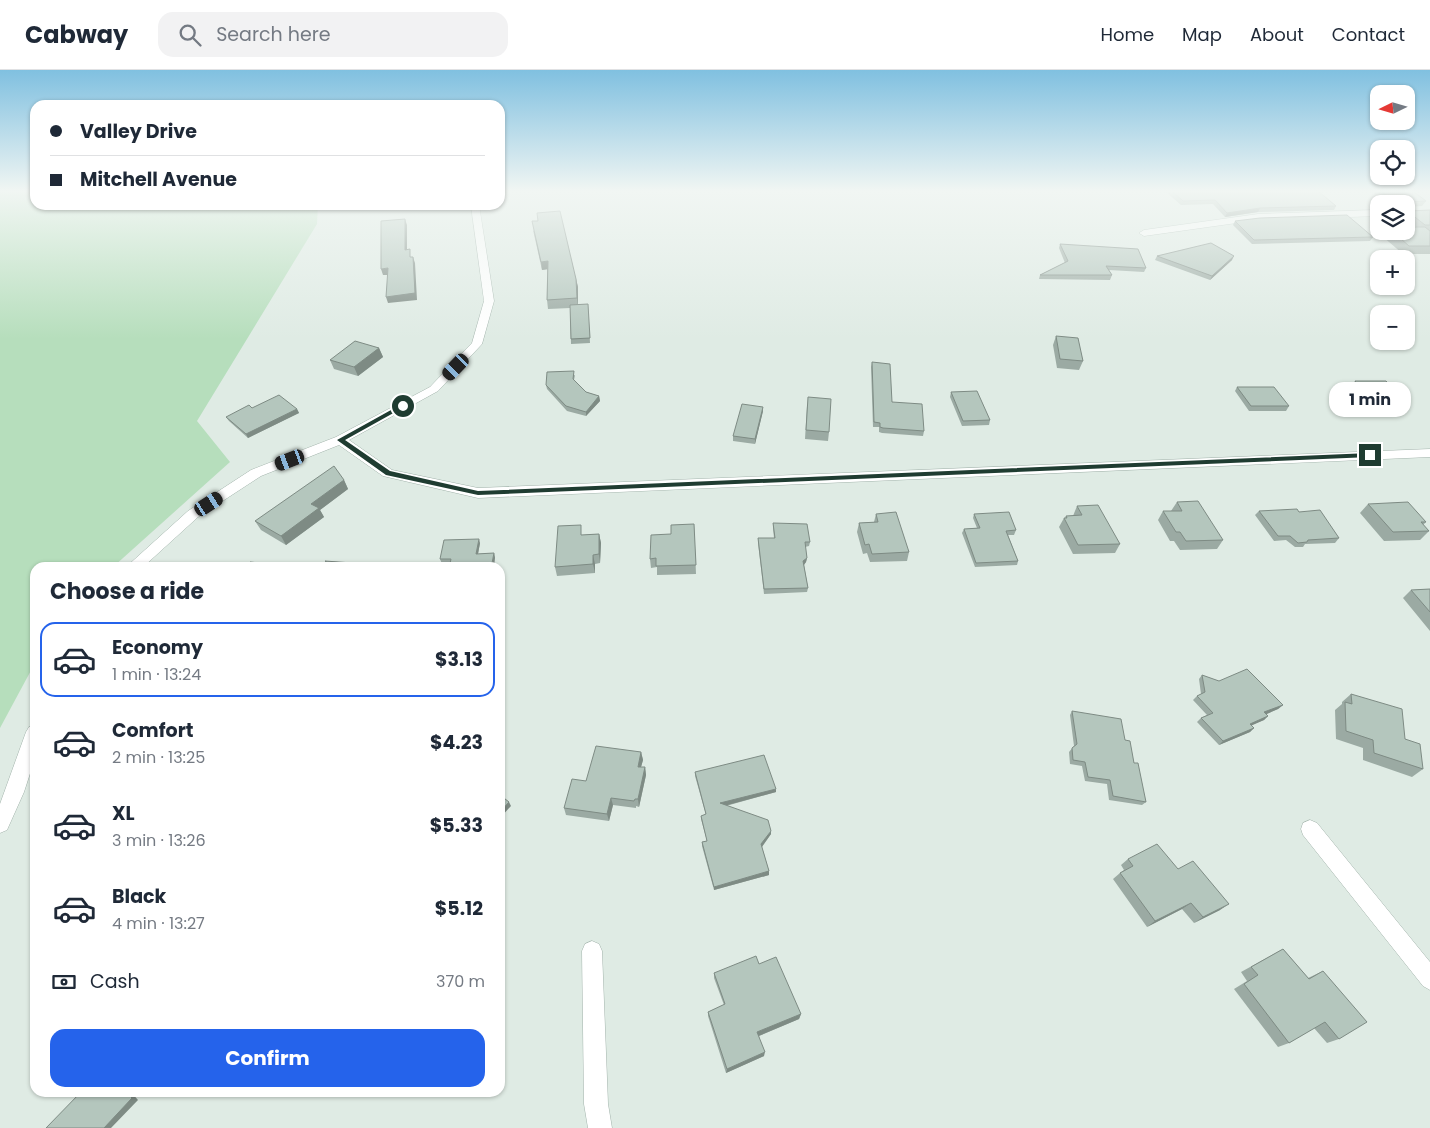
<!DOCTYPE html>
<html lang="en">
<head>
<meta charset="utf-8">
<style>
	body { margin:0; font-family:Poppins,sans-serif; background:#f2f2f3; color:#1f2937; height:100vh; display:flex; flex-direction:column; font-size:19px; white-space:nowrap }
	* { box-sizing:border-box; margin:0 }
	p { font-size:16px; color:#747a83 }
	.icon { flex:none; width:28px; height:28px; fill:none; stroke:currentColor; stroke-width:2; stroke-linecap:round; stroke-linejoin:round }
	.map { position:relative; flex:1; overflow:hidden }
	.sheet { position:absolute; left:30px; top:492px; width:475px; height:535px; display:flex; flex-direction:column; background:#fff; border-radius:15px; box-shadow:0 1px 4px #0004 }
	.sheet>* { flex:none }
	.banner { position:absolute; left:30px; top:30px; width:475px; height:110px; border-radius:15px; box-shadow:0 1px 4px #0004; display:grid; align-content:center; height:110px; padding:0 20px; background:#fff }
	.needle { width:32px; rotate:265deg }
	.controls { position:absolute; left:1370px; top:15px; display:grid; gap:10px }
	.controls a { display:grid; place-items:center; width:45px; height:45px; border-radius:10px; background:#fff; box-shadow:0 1px 4px #0004; font-size:25px }
	.end { position:absolute; width:22px; height:22px; margin:-11px; border:6px solid #1f3c31; background:#fff; box-shadow:0 0 0 2px #fff }
	.from { border-radius:50% }
	.bubble { position:absolute; height:35px; border-radius:15px; background:#fff; box-shadow:0 1px 4px #0004; font-size:16px; font-weight:700; line-height:35px; text-align:center }
	.car { position:absolute; width:15px; height:30px; margin:-15px -8px; border-radius:6px; box-shadow:0 0 4px 1px #0007; background:linear-gradient(#222 24%,#8ab4d8 0 40%,#222 0 76%,#8ab4d8 0 86%,#222 0) }
	.banner b { display:flex; align-items:center; gap:18px; height:48px; font-size:19px }
	.banner b+b { border-top:1px solid #e0e1e3 }
	.banner i { width:12px; height:12px; background:#1f2937 }
	ul { padding:0; list-style:none }
	li { display:flex; align-items:center; gap:15px; height:75px; margin:0 10px 8px; padding:0 10px; border:2px solid transparent; border-radius:15px }
	li div { flex:1 }
	li b { display:block; font-size:19px }
	li em { font-style:normal; font-weight:700 }
	li.selected { border-color:#2563eb }
	li>.icon { width:45px; height:45px; stroke-width:1.5 }
	h2 { padding:0 20px; font-size:22px; line-height:60px }
	.pay { display:flex; align-items:center; gap:12px; height:55px; padding:0 20px; font-size:19px }
	.pay p { margin-inline-start:auto }
	.action { display:flex; gap:10px; margin-top:auto; padding:10px 20px }
	.action a { flex:1; height:58px; border-radius:15px; background:#2563eb; color:#fff; font-size:20px; font-weight:700; line-height:58px; text-align:center }
	header { display:flex; align-items:center; gap:30px; box-sizing:border-box; height:70px; padding:0 25px; background:#fff; border-bottom:1px solid #e0e1e3 }
	header strong { font-size:24px }
	nav { display:flex; gap:28px; margin-inline-start:auto; font-size:18px }
	.search { width:350px; height:45px; background:#f2f2f3; display:flex; align-items:center; gap:12px; box-sizing:border-box; padding:0 18px; border-radius:15px; color:#747a83; font-size:19px }
	.map>svg:first-child { display:block }
</style>
</head>
<body>
<header>
<strong>Cabway</strong>
<div class="search"><svg class="icon" aria-label="search" viewBox="0 0 24 24"><circle cx="10" cy="10" r="6"/><path d="M15 15l6 6"/></svg>Search here</div>
<nav><a>Home</a><a>Map</a><a>About</a><a>Contact</a></nav>
</header>
<div class="map">
<svg width="1430" height="1058" viewBox="0 0 1430 1058">
	<rect width="100%" height="100%" fill="#dfebe4"/>
	<!-- green -->
	<path fill="#b6debc" d="M 0,121 L 35,121 L 35,135 L 318,135 L 317,154 L 197,351 L 230,392 L 113,497 L 35,498 L 35,593 L 0,658 Z"/>
	<g fill="none" stroke-linecap="round" stroke-linejoin="round">
		<!-- street casing -->
		<g stroke="#a2b3ab" stroke-width="1">
			<path id="street" d="M 471,135 L 479,135 L 494,231 L 482,274 L 438,321 L 349,370 L 392,400 L 478,418 L 1430,379 L 1430,387 L 478,428 L 383,406 L 339,375 L 261,406 L 198,447 L 142,498 L 125,498 L 188,441 L 251,400 L 336,367 L 430,317 L 472,273 L 484,231 Z
				M 1379,140 L 1379,146 L 1258,150 L 1144,166 L 1139,163 L 1144,160 L 1258,144 Z
				M 35,655 L 35,688 L 24,722 L 7,760 L 0,763 L 0,734 L 26,662 L 29,657 Z
				M 1310,750 L 1317,753 L 1430,892 L 1430,920 L 1423,916 L 1303,765 L 1301,759 L 1303,753 Z
				M 592,871 L 599,874 L 602,881 L 608,1034 L 612,1058 L 588,1058 L 584,1034 L 582,881 L 585,874 Z"/>
		</g>
		<!-- street -->
		<use href="#street" fill="#fff" fill-rule="evenodd"/>
	</g>
	<!-- wall -->
	<path fill="#9baaa3" d="M 1165,121 L 1318,121 L 1336,136 L 1334,140 L 1258,142 L 1225,147 L 1213,134 L 1181,135 Z
		M 1371,121 L 1413,121 L 1426,131 L 1422,136 L 1408,137 L 1409,141 L 1430,140 L 1430,184 L 1403,184 L 1382,166 L 1384,161 L 1406,161 L 1416,157 L 1406,149 L 1406,134 L 1387,134 Z
		M 1235,151 L 1373,167 L 1370,171 L 1252,174 L 1233,155 Z
		M 533,160 L 576,209 L 578,217 L 578,235 L 588,234 L 590,273 L 571,274 L 570,238 L 548,239 L 547,230 L 547,199 L 542,200 Z
		M 1060,174 L 1146,198 L 1144,202 L 1109,200 L 1112,205 L 1110,210 L 1039,209 L 1040,205 L 1065,193 L 1059,178 Z
		M 1157,186 L 1232,190 L 1210,210 L 1155,190 Z
		M 1056,266 L 1083,291 L 1079,300 L 1057,298 L 1053,275 Z
		M 379,278 L 383,287 L 358,306 L 334,299 L 330,290 Z
		M 872,292 L 892,332 L 924,361 L 923,366 L 882,363 L 879,362 L 879,357 L 873,357 L 871,297 Z
		M 575,305 L 574,310 L 586,322 L 599,326 L 600,331 L 586,346 L 567,341 L 547,319 L 546,315 Z
		M 1355,311 L 1408,334 L 1404,339 L 1373,339 L 1351,316 Z
		M 1237,317 L 1289,336 L 1286,341 L 1249,341 L 1235,321 Z
		M 951,322 L 990,350 L 989,355 L 962,356 L 950,327 Z
		M 807,336 L 829,362 L 828,371 L 805,369 Z
		M 297,339 L 299,343 L 248,368 L 229,351 L 226,347 Z
		M 763,341 L 755,374 L 733,371 L 733,366 Z
		M 344,410 L 348,419 L 320,440 L 324,447 L 286,475 L 261,460 L 255,451 Z
		M 1177,432 L 1223,470 L 1217,479 L 1180,480 L 1174,471 L 1170,471 L 1158,450 L 1163,441 L 1171,441 Z
		M 1368,434 L 1426,452 L 1423,455 L 1429,461 L 1420,470 L 1384,471 L 1360,443 Z
		M 1077,436 L 1120,474 L 1115,483 L 1073,484 L 1059,457 L 1064,448 L 1065,448 L 1066,446 L 1073,446 Z
		M 1259,441 L 1339,468 L 1335,473 L 1305,474 L 1303,477 L 1295,477 L 1286,470 L 1274,471 L 1255,445 Z
		M 876,444 L 909,482 L 907,491 L 870,492 L 867,483 L 863,484 L 857,462 L 859,453 L 874,452 Z
		M 974,444 L 1016,460 L 1014,465 L 1008,465 L 1018,491 L 1017,495 L 975,497 L 962,463 L 964,459 L 977,458 L 973,448 Z
		M 773,453 L 810,472 L 809,476 L 805,477 L 807,488 L 806,492 L 804,495 L 808,518 L 807,522 L 764,524 L 758,473 L 758,468 L 774,468 L 773,458 Z
		M 694,454 L 696,504 L 657,505 L 657,497 L 651,498 L 650,489 L 671,464 Z
		M 599,464 L 601,473 L 600,493 L 595,494 L 595,503 L 557,506 L 555,497 L 583,465 Z
		M 480,473 L 478,484 L 494,483 L 495,488 L 442,494 L 440,489 Z
		M 325,491 L 393,496 L 394,498 L 328,498 Z
		M 1430,519 L 1430,561 L 1403,528 L 1411,520 Z
		M 1202,605 L 1283,635 L 1278,639 L 1266,644 L 1268,646 L 1264,650 L 1251,655 L 1254,658 L 1250,662 L 1219,675 L 1197,652 L 1201,648 L 1207,645 L 1193,630 L 1197,626 L 1201,624 L 1199,609 Z
		M 1351,624 L 1405,669 L 1423,699 L 1412,707 L 1363,690 L 1363,678 L 1336,669 L 1335,640 L 1342,634 L 1342,632 Z
		M 1072,641 L 1125,670 L 1134,693 L 1146,732 L 1142,735 L 1109,730 L 1107,714 L 1085,711 L 1082,696 L 1070,694 L 1069,682 L 1074,676 L 1070,645 Z
		M 641,682 L 643,690 L 641,697 L 645,697 L 646,705 L 639,737 L 636,736 L 636,738 L 613,735 L 609,751 L 566,745 L 564,738 L 586,711 Z
		M 695,702 L 776,719 L 776,722 L 726,736 L 771,764 L 762,777 L 769,801 L 769,805 L 714,820 L 702,776 L 702,772 L 707,771 L 701,749 L 701,746 L 706,745 L 695,706 Z
		M 1128,789 L 1178,799 L 1220,840 L 1194,853 L 1182,839 L 1147,857 L 1113,809 L 1120,803 L 1124,800 L 1121,795 Z
		M 1283,879 L 1308,908 L 1323,901 L 1339,969 L 1327,973 L 1314,958 L 1289,973 L 1278,977 L 1234,919 L 1247,911 L 1241,902 Z
		M 759,894 L 801,944 L 799,949 L 759,966 L 764,986 L 726,1003 L 708,946 L 708,942 L 724,935 L 714,908 L 714,903 Z"/>
	<!-- shaded-wall -->
	<path fill="#7e8b84" d="M 1260,138 L 1258,142 L 1225,147 L 1227,143 Z
		M 405,149 L 407,155 L 407,186 L 405,180 Z
		M 1234,186 L 1232,190 L 1210,210 L 1212,206 Z
		M 413,187 L 415,193 L 417,230 L 388,233 L 386,227 Z
		M 548,191 L 549,199 L 542,200 L 541,192 Z
		M 388,198 L 390,205 L 383,205 L 381,199 Z
		M 576,209 L 578,217 L 578,237 L 577,228 Z
		M 379,278 L 383,287 L 358,306 L 354,297 Z
		M 599,326 L 600,331 L 586,346 L 586,342 Z
		M 763,337 L 763,341 L 755,374 L 755,369 Z
		M 297,339 L 299,343 L 248,368 L 246,364 Z
		M 344,410 L 348,419 L 320,440 L 324,447 L 286,475 L 281,466 L 311,434 Z
		M 599,464 L 601,473 L 600,493 L 599,484 Z
		M 479,469 L 480,473 L 477,489 L 476,484 Z
		M 494,483 L 495,488 L 494,498 L 491,498 Z
		M 593,485 L 595,494 L 595,503 L 593,494 Z
		M 807,488 L 806,492 L 803,496 L 803,491 Z
		M 1283,635 L 1278,639 L 1260,647 L 1264,642 Z
		M 1268,646 L 1264,650 L 1246,658 L 1250,654 Z
		M 1254,658 L 1250,662 L 1219,675 L 1223,671 Z
		M 641,682 L 643,690 L 639,704 L 638,697 Z
		M 645,697 L 646,705 L 639,737 L 638,729 Z
		M 776,719 L 776,722 L 720,737 L 720,733 Z
		M 611,728 L 613,735 L 609,751 L 607,744 Z
		M 509,732 L 511,736 L 500,748 L 500,742 Z
		M 771,761 L 771,764 L 761,778 L 761,774 Z
		M 769,801 L 769,805 L 714,820 L 714,817 Z
		M 1191,833 L 1182,839 L 1147,857 L 1155,851 Z
		M 1229,834 L 1220,840 L 1194,853 L 1203,847 Z
		M 801,944 L 799,949 L 756,967 L 757,962 Z
		M 765,982 L 764,986 L 726,1003 L 727,999 Z
		M 126,1022 L 131,1022 L 138,1030 L 111,1058 L 104,1058 Z"/>
	<!-- building -->
	<path fill="#b4c6bd" stroke="#7e8b84" d="M 1172,121 L 1318,121 L 1336,136 L 1260,138 L 1227,143 L 1215,130 L 1183,131 Z
		M 1381,121 L 1413,121 L 1426,131 L 1408,132 L 1409,141 L 1430,140 L 1430,155 L 1425,155 L 1406,140 L 1406,134 L 1398,134 Z
		M 560,141 L 576,209 L 577,228 L 547,230 L 548,191 L 541,192 L 532,151 L 538,151 L 537,143 Z
		M 1347,145 L 1373,167 L 1254,170 L 1235,151 L 1260,148 Z
		M 405,149 L 405,180 L 410,179 L 410,187 L 413,187 L 415,223 L 386,227 L 388,198 L 381,199 L 381,151 Z
		M 1406,157 L 1425,157 L 1430,161 L 1430,176 L 1409,176 L 1392,161 L 1406,161 Z
		M 1211,173 L 1234,186 L 1212,206 L 1157,186 Z
		M 1060,174 L 1138,179 L 1146,198 L 1106,196 L 1112,205 L 1040,205 L 1068,191 Z
		M 588,234 L 590,268 L 571,269 L 570,235 Z
		M 1056,266 L 1078,268 L 1083,291 L 1060,289 Z
		M 355,271 L 379,278 L 354,297 L 330,290 Z
		M 872,292 L 890,294 L 892,332 L 922,334 L 924,361 L 883,358 L 880,357 L 880,353 L 874,352 Z
		M 574,301 L 573,309 L 586,322 L 599,326 L 586,342 L 566,336 L 546,315 L 547,302 Z
		M 1355,311 L 1386,311 L 1408,334 L 1376,335 Z
		M 1237,317 L 1274,317 L 1289,336 L 1251,336 Z
		M 977,321 L 990,350 L 963,351 L 951,322 Z
		M 279,325 L 297,339 L 246,364 L 226,347 L 249,335 L 252,338 Z
		M 808,327 L 831,329 L 829,362 L 806,360 Z
		M 742,334 L 763,337 L 755,369 L 733,366 Z
		M 334,396 L 344,410 L 311,434 L 319,438 L 281,466 L 255,451 Z
		M 1198,431 L 1223,470 L 1186,471 L 1180,462 L 1176,462 L 1163,441 L 1182,441 L 1177,432 Z
		M 1408,432 L 1426,452 L 1421,452 L 1429,461 L 1393,462 L 1368,434 Z
		M 1098,435 L 1120,474 L 1078,475 L 1064,448 L 1067,448 L 1066,446 L 1082,445 L 1077,436 Z
		M 1297,439 L 1299,442 L 1320,440 L 1339,468 L 1308,470 L 1307,472 L 1298,473 L 1290,466 L 1278,466 L 1259,441 Z
		M 896,442 L 909,482 L 872,484 L 869,474 L 865,475 L 859,453 L 878,452 L 876,444 Z
		M 1009,442 L 1016,460 L 1006,461 L 1018,491 L 976,493 L 964,459 L 980,458 L 974,444 Z
		M 773,453 L 807,454 L 810,472 L 805,472 L 807,488 L 803,491 L 808,518 L 764,519 L 758,468 L 775,468 Z
		M 694,454 L 696,495 L 656,496 L 656,488 L 650,489 L 651,465 L 671,464 L 671,455 Z
		M 581,455 L 581,465 L 599,464 L 599,484 L 593,485 L 593,494 L 555,497 L 558,456 Z
		M 479,469 L 476,484 L 494,483 L 491,498 L 449,498 L 451,489 L 440,489 L 444,470 Z
		M 325,491 L 393,496 L 392,498 L 335,498 Z
		M 250,492 L 278,495 L 276,498 L 247,498 Z
		M 1430,519 L 1430,542 L 1411,520 Z
		M 1247,599 L 1283,635 L 1264,642 L 1268,646 L 1250,654 L 1254,658 L 1223,671 L 1201,648 L 1213,643 L 1197,626 L 1205,622 L 1202,605 L 1219,611 Z
		M 1351,624 L 1402,639 L 1405,669 L 1420,674 L 1423,699 L 1374,683 L 1373,670 L 1346,661 L 1345,632 L 1352,634 Z
		M 1072,641 L 1121,649 L 1125,670 L 1130,671 L 1134,693 L 1138,693 L 1146,732 L 1113,726 L 1110,710 L 1088,707 L 1085,692 L 1073,690 L 1072,678 L 1077,674 Z
		M 596,676 L 641,682 L 638,697 L 645,697 L 638,729 L 635,729 L 634,731 L 611,728 L 607,744 L 564,738 L 572,709 L 586,711 Z
		M 764,685 L 776,719 L 720,733 L 768,750 L 771,761 L 761,774 L 769,801 L 714,817 L 702,772 L 707,771 L 701,746 L 706,744 L 695,702 Z
		M 500,725 L 509,732 L 500,742 Z
		M 1157,774 L 1178,799 L 1193,791 L 1229,834 L 1203,847 L 1191,833 L 1155,851 L 1120,803 L 1133,796 L 1128,789 Z
		M 1283,879 L 1309,909 L 1323,901 L 1367,952 L 1339,969 L 1325,952 L 1289,973 L 1244,914 L 1258,905 L 1251,897 Z
		M 756,886 L 759,894 L 776,887 L 801,944 L 757,962 L 765,982 L 727,999 L 708,942 L 725,934 L 714,903 Z
		M 81,1022 L 126,1022 L 132,1028 L 104,1058 L 46,1058 Z"/>
	<!-- sky -->
	<linearGradient id="sky" x2="0" y2="1"><stop stop-color="#80c0e0"/><stop offset="0.45" stop-color="#f1f6f3"/><stop offset="1" stop-color="#f1f6f3" stop-opacity="0"/></linearGradient>
	<rect width="1430" height="269" fill="url(#sky)"/>
	<!-- route -->
	<path fill="#1f3c31" d="M 400,335 L 406,336 L 345,370 L 390,401 L 478,421 L 1370,383 L 1374,385 L 1370,387 L 478,425 L 386,405 L 337,370 Z"/>
</svg>
<div class="controls">
<a><svg class="needle" viewBox="-14 -14 28 28"><path d="M0-13l5 13h-10z" fill="#e53935"/><path d="M0 13l5-13h-10z" fill="#747a83"/></svg></a>
<a><svg class="icon" aria-label="locate" viewBox="0 0 24 24"><circle cx="12" cy="12" r="6"/><path d="M12 2v4M12 18v4M2 12h4M18 12h4"/></svg></a>
<a><svg class="icon" aria-label="layers" viewBox="0 0 24 24"><path d="M12 4l9 5-9 5-9-5zM3 14l9 5 9-5"/></svg></a>
<a>+</a>
<a>−</a>
</div>
<i class="end from" style="left:403px;top:336px"></i>
<i class="end" style="left:1370px;top:385px"></i>
<div class="bubble" style="left:1329px;top:312px;width:82px">1 min</div>
<i class="car" style="left:456px;top:297px;rotate:224deg"></i>
<i class="car" style="left:290px;top:390px;rotate:249deg"></i>
<i class="car" style="left:209px;top:434px;rotate:57deg"></i>
<div class="banner">
<b><i class="from"></i>Valley Drive</b>
<b><i></i>Mitchell Avenue</b>
</div>
<section class="sheet">
<h2>Choose a ride</h2>
<ul>
<li class="selected"><svg class="icon" aria-label="car" viewBox="0 0 24 24"><path d="M5 17H2v-5l4-1 3-4h7l3 4 3 1v5h-3M9 17h6M6 11h13"/><circle cx="7" cy="17" r="2"/><circle cx="17" cy="17" r="2"/></svg><div><b>Economy</b><p>1 min · 13:24</p></div><em>$3.13</em></li>
<li><svg class="icon" aria-label="car" viewBox="0 0 24 24"><path d="M5 17H2v-5l4-1 3-4h7l3 4 3 1v5h-3M9 17h6M6 11h13"/><circle cx="7" cy="17" r="2"/><circle cx="17" cy="17" r="2"/></svg><div><b>Comfort</b><p>2 min · 13:25</p></div><em>$4.23</em></li>
<li><svg class="icon" aria-label="car" viewBox="0 0 24 24"><path d="M5 17H2v-5l4-1 3-4h7l3 4 3 1v5h-3M9 17h6M6 11h13"/><circle cx="7" cy="17" r="2"/><circle cx="17" cy="17" r="2"/></svg><div><b>XL</b><p>3 min · 13:26</p></div><em>$5.33</em></li>
<li><svg class="icon" aria-label="car" viewBox="0 0 24 24"><path d="M5 17H2v-5l4-1 3-4h7l3 4 3 1v5h-3M9 17h6M6 11h13"/><circle cx="7" cy="17" r="2"/><circle cx="17" cy="17" r="2"/></svg><div><b>Black</b><p>4 min · 13:27</p></div><em>$5.12</em></li>
</ul>
<div class="pay"><svg class="icon" aria-label="cash" viewBox="0 0 24 24"><path d="M3 7h18v10H3z"/><circle cx="12" cy="12" r="2"/></svg>Cash<p>370 m</p></div>
<div class="action"><a>Confirm</a></div>
</section>
</div>
</body>
</html>
